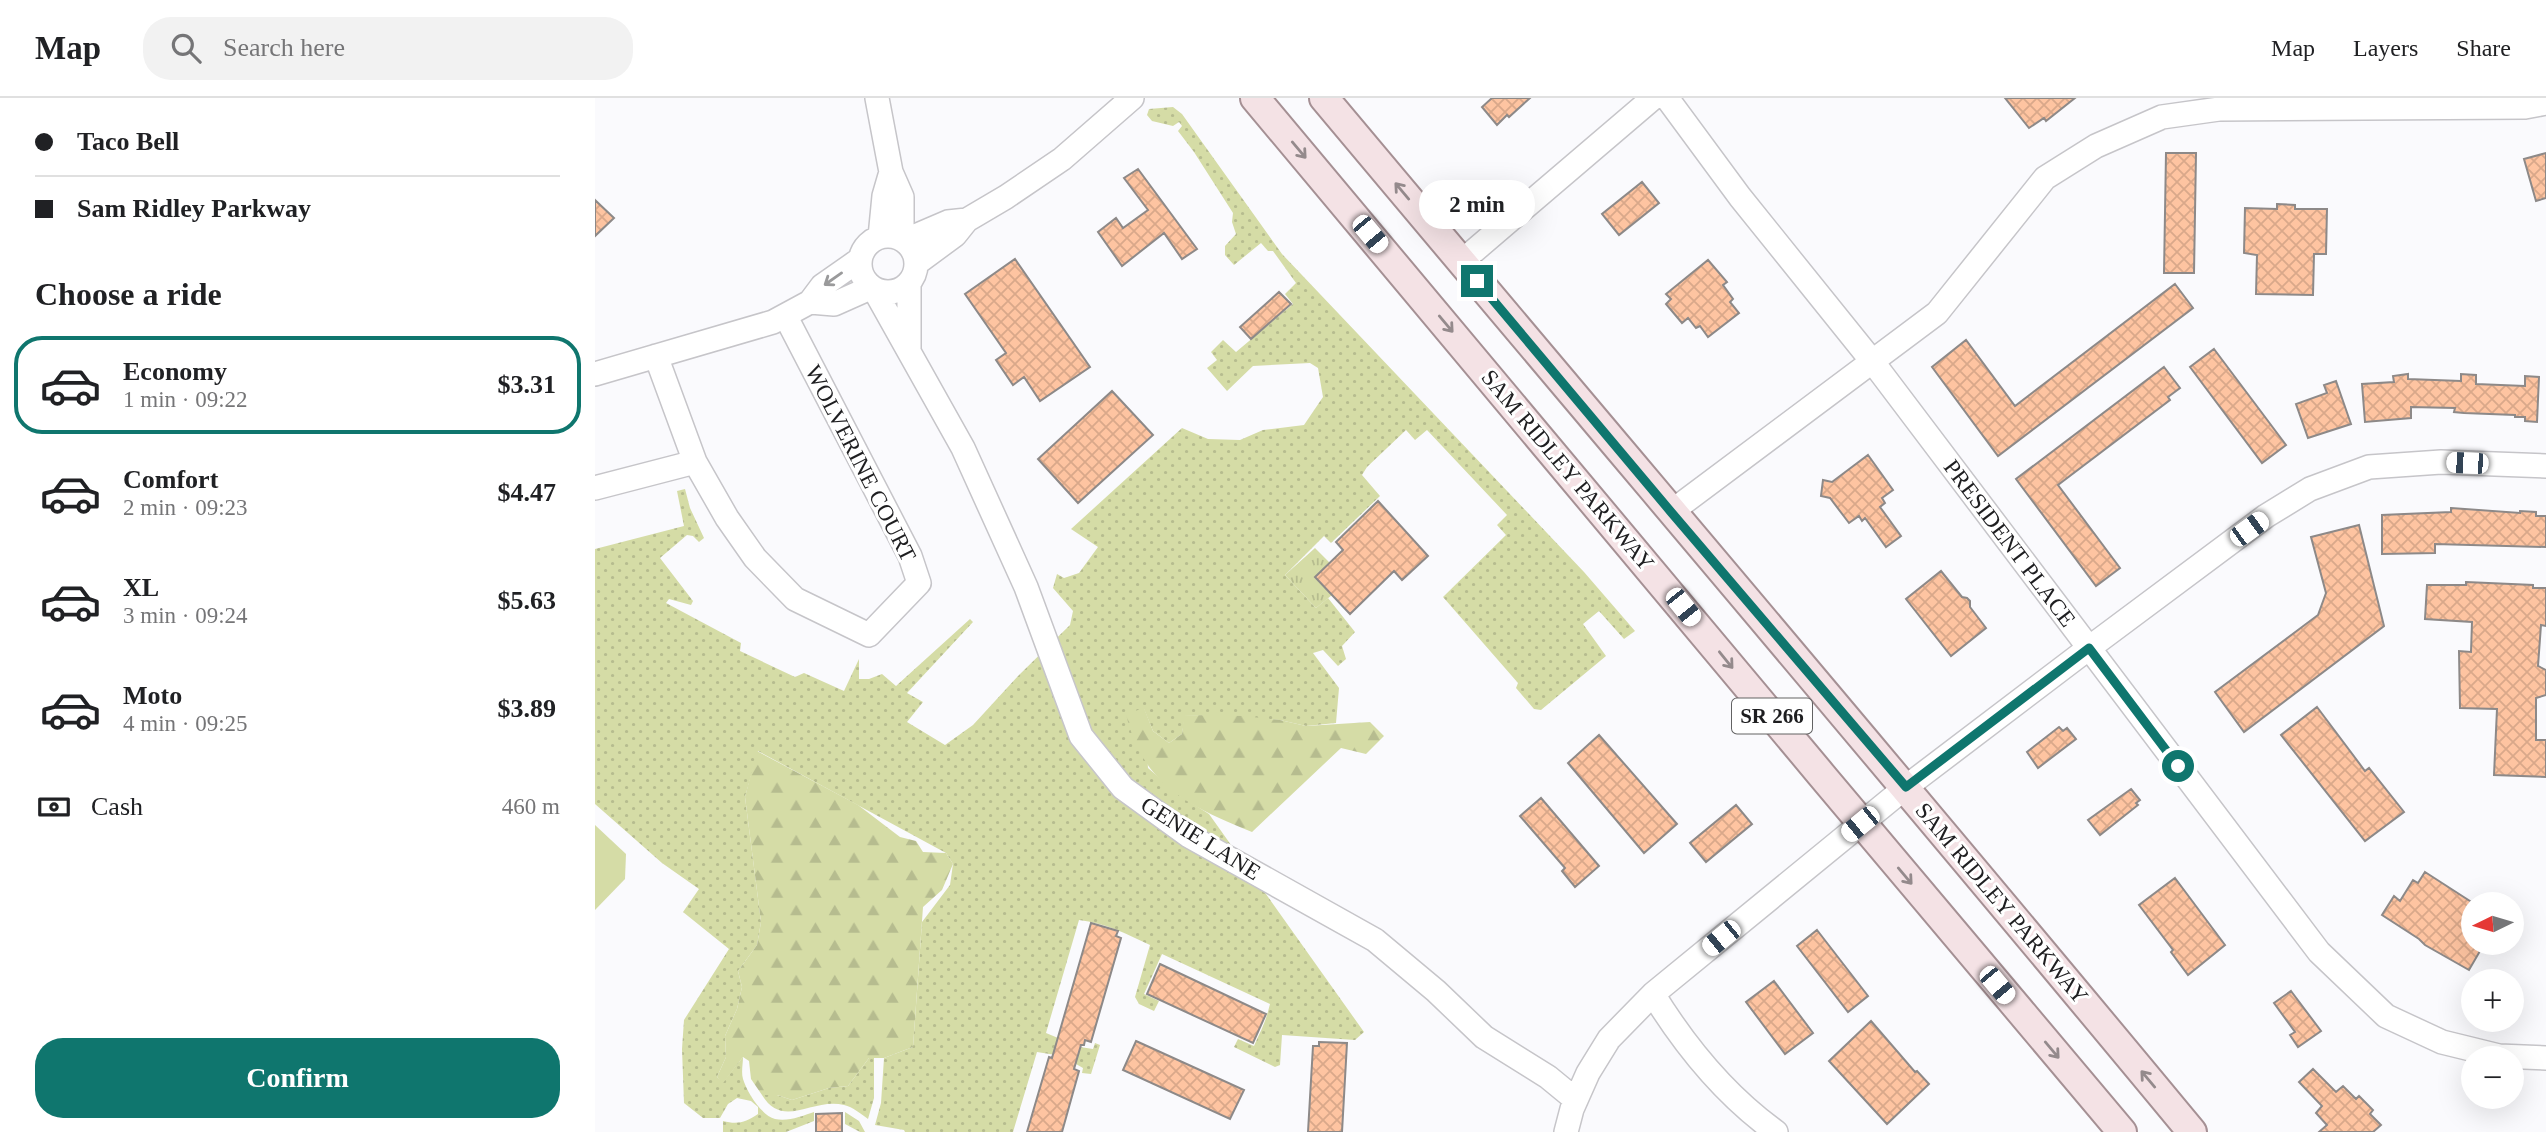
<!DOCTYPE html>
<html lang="en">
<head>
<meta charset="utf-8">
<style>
	body { margin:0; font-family:Georgia,serif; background:#f2f2f2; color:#202124; height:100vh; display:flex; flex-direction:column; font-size:26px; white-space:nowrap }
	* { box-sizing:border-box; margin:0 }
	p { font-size:23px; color:#757577 }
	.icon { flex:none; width:38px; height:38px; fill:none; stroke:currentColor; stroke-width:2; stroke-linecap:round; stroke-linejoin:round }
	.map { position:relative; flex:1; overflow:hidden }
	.details { display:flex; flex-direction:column; background:#fff; width:595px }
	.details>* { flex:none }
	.top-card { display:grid; align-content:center; height:154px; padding:0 35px; background:#fff }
	.needle { width:46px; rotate:265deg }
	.buttons { position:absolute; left:1866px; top:794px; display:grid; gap:14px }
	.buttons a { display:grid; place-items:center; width:63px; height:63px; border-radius:50%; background:#fff; box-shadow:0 7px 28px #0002; font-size:35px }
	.end { position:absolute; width:32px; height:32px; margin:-16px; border:9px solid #0f766e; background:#fff; box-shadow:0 0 0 4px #fff }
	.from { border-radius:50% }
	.bubble { position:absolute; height:49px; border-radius:24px; background:#fff; box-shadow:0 7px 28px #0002; font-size:23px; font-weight:700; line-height:49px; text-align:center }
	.car { position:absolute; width:21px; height:42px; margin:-21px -10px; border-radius:9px; box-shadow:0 0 5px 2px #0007; background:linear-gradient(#fff 24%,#345 0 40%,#fff 0 76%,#345 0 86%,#fff 0) }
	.top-card b { display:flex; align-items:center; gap:24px; height:66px; font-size:26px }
	.top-card b+b { border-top:2px solid #e0e0e0 }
	.top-card i { width:18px; height:18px; background:#202124 }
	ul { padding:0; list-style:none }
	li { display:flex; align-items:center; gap:21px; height:98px; margin:0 14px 10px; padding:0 21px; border:4px solid transparent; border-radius:28px }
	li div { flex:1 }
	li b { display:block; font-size:26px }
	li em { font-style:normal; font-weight:700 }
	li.current { border-color:#0f766e }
	li>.icon { width:63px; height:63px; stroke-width:1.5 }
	h2 { padding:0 35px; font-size:32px; line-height:84px }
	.pay { display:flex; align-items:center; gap:18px; height:77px; padding:0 35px; font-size:26px }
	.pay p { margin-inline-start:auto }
	.button { display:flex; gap:14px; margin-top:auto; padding:14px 35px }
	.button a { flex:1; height:80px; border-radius:28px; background:#0f766e; color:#fff; font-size:28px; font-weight:700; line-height:80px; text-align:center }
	header { display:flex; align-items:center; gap:42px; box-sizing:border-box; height:98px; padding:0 35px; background:#fff; border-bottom:2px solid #e0e0e0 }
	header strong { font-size:33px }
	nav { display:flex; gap:38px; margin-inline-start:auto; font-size:24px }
	.search { width:490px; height:63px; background:#f2f2f2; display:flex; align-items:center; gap:18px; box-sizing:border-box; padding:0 24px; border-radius:28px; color:#757577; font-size:26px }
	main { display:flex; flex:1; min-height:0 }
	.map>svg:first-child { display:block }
</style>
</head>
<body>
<header>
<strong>Map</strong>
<div class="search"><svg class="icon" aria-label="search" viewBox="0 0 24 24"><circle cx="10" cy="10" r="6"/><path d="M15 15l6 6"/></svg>Search here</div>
<nav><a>Map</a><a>Layers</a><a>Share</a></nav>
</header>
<main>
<section class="details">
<div class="top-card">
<b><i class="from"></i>Taco Bell</b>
<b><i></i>Sam Ridley Parkway</b>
</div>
<h2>Choose a ride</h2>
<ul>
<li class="current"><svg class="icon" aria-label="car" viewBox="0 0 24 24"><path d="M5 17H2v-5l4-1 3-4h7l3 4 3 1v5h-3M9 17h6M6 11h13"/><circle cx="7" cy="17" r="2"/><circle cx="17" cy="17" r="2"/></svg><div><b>Economy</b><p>1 min · 09:22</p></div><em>$3.31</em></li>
<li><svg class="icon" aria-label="car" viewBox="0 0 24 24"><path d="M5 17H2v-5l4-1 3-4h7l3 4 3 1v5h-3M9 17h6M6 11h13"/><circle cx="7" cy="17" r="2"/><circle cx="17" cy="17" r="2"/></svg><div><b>Comfort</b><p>2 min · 09:23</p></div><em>$4.47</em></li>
<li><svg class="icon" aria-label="car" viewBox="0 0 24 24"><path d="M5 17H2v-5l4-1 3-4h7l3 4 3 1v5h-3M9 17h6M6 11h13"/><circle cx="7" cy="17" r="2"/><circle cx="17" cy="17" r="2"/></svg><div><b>XL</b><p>3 min · 09:24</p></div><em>$5.63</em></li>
<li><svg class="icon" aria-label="car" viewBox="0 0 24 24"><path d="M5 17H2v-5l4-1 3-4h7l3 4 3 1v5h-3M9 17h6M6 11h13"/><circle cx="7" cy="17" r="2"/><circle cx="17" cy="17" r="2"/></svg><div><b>Moto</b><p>4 min · 09:25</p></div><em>$3.89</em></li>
</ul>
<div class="pay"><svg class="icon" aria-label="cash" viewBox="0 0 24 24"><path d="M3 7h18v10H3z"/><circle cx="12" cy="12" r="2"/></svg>Cash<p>460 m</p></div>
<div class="button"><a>Confirm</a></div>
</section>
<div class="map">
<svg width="1951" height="1034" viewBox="0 0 1951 1034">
	<defs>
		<pattern id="grass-dots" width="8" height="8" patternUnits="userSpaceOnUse" patternTransform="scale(1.75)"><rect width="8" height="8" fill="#d5dca6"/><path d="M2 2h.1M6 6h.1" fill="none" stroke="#b6bc8f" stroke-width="1.8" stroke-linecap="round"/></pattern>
		<pattern id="forest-firs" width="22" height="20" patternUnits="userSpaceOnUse" patternTransform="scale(1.75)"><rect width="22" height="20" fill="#d5dca6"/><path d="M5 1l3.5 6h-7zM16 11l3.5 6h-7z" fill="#b6bc8f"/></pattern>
		<pattern id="park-tufts" width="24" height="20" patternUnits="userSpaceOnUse" patternTransform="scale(1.75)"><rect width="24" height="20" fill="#d5dca6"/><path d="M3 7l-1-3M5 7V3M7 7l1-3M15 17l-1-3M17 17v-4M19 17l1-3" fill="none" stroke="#b6bc8f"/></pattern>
		<pattern id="building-cross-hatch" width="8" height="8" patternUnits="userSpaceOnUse" patternTransform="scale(1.75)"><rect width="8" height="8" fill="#fec4a1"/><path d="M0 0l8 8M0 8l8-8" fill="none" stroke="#d9a88a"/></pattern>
	</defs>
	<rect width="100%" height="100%" fill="#fafafd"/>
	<!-- grass -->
	<path fill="url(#grass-dots)" d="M 578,9 L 587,16 L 687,156 L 989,474 L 1040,533 L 1029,541 L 1004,513 L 988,526 L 1011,558 L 946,612 L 939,611 L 921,590 L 923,585 L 848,499 L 911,437 L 902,427 L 912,417 L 832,332 L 820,342 L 811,332 L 772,369 L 767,377 L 785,398 L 736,445 L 729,438 L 690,477 L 721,510 L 733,500 L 760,534 L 747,548 L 751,561 L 743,568 L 728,552 L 718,555 L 744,590 L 741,625 L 711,628 L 685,622 L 590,617 L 587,636 L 574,645 L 558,633 L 549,611 L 553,670 L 584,697 L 614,716 L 769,934 L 760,942 L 687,937 L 685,967 L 680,969 L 639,949 L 643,941 L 659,948 C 667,930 670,926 675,906 L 567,856 L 549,896 L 564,903 L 559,913 L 544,906 L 540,899 L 555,847 C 532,836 510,825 484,822 L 451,935 L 485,949 L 498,951 L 500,945 L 505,947 L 496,976 L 487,975 L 488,970 L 467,958 L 442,954 L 418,1034 L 310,1034 L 309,1032 L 280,1027 L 286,1005 L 289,960 L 318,949 L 327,824 L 355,787 L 358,766 L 351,755 L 163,653 L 150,699 L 166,824 L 162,847 L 143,873 L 147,889 L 142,911 L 130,938 L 131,959 L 122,979 L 128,984 L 148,959 C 148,966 146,974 148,981 C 152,994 166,1017 180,1021 C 193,1024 207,1018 219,1014 L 219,1023 L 191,1034 L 128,1034 L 128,1023 C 143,1027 151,1024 163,1016 L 163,1009 L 156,1003 L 142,1000 L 133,1006 L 125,1020 L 108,1020 L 89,1005 L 87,951 L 89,922 L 134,851 L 88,814 L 104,791 L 67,765 L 0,706 L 0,451 L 89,428 L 82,393 L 90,391 L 95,410 L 109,440 L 104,444 L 98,438 L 92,437 L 65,460 L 98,503 L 96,507 L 74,501 L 71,505 L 146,545 L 145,553 L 200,579 L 209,575 L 249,593 L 264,561 L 264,581 L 274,581 L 287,576 L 301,588 L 375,521 L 378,524 L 312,595 L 328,604 L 312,624 L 350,647 L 378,627 L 423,578 L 475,527 L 478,513 L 458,490 L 462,476 L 469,480 L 484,475 L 503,449 L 476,431 L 587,330 L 613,341 L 645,342 L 668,332 L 709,327 L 728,299 L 723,270 L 715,265 L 658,268 L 632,293 L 612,270 L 622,262 L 616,254 L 628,242 L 641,254 L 698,206 L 690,196 L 701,185 L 678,153 L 673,153 L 666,145 L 639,167 L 630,157 L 630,148 L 641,136 L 637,124 L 638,115 L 599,54 L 583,33 L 587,28 L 584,24 L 578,28 L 557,23 L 552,17 L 554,11 Z
		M 274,960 L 279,960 L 279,1000 L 273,1021 C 266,1016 258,1009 249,1007 C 218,999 188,1032 167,997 L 182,997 L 197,1002 L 234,990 L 253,988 Z
		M 250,1014 L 264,1023 L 270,1034 L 265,1034 L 250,1026 Z"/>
	<!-- forest -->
	<path fill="url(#forest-firs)" d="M 549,610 L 558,633 L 574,645 L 587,636 L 589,617 L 648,618 L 685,622 L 711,628 L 775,624 L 789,638 L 771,656 L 746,650 L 657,734 C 594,708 548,688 531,616 Z
		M 162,653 L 263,707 L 305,739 L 321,743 L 328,754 L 351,755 L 358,766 L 347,792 L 328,809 L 318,949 L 289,960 L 274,960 L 253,988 L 234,990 L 197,1002 L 182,997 L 167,997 L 156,981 L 154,963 L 148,959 L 128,985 L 122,979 L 131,959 L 130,938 L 142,911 L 147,889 L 143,873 L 162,847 L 166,824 L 150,699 Z"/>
	<!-- park -->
	<path fill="url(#park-tufts)" d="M 720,450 L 735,465 L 721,480 L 737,497 L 721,510 L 690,477 Z"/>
	<!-- garden -->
	<path fill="#d5dca6" d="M 0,727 L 31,756 L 30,781 L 0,812 Z"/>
	<!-- building -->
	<path fill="url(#building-cross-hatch)" stroke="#8d8988" stroke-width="2" d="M 897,0 L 935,0 L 914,19 L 912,17 L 902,27 L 887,9 Z
		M 1410,0 L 1480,0 L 1451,23 L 1449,20 L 1434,30 Z
		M 1571,55 L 1601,55 L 1599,175 L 1569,175 Z
		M 1951,55 L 1951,100 L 1941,103 L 1929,61 Z
		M 543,71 L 602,151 L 587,161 L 569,135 L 527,168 L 503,134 L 521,120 L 528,130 L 553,112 L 529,80 Z
		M 1047,84 L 1064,105 L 1024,137 L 1007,116 Z
		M 0,102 L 19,120 L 0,138 Z
		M 1682,106 L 1700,107 L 1700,111 L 1732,111 L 1731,156 L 1719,156 L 1718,197 L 1661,196 L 1662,157 L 1649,155 L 1650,110 L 1682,111 Z
		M 420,161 L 495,269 L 445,303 L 429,279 L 418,287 L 401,262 L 411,255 L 370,196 Z
		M 1113,162 L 1132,184 L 1128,187 L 1138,201 L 1135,204 L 1144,215 L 1113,239 L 1105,228 L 1101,230 L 1093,220 L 1087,225 L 1071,206 L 1076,201 L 1071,196 Z
		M 1580,186 L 1598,210 L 1403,358 L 1337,269 L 1371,242 L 1420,308 Z
		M 684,194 L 696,206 L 656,241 L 645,229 Z
		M 1619,251 L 1691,347 L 1667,365 L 1595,269 Z
		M 1569,269 L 1585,290 L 1573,299 L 1575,302 L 1463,387 L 1525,470 L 1501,488 L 1421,381 Z
		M 1813,276 L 1813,281 L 1866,283 L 1866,276 L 1881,277 L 1881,286 L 1930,288 L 1930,278 L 1944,279 L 1942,324 L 1930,323 L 1930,319 L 1920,319 L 1920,317 L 1869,315 L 1859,314 L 1860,310 L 1816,309 L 1816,320 L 1770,324 L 1767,286 L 1799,284 L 1798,278 Z
		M 1741,283 L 1756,326 L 1713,340 L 1701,306 L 1732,295 L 1729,287 Z
		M 517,293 L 558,337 L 483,405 L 443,361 Z
		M 1273,357 L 1298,392 L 1287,400 L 1290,405 L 1285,409 L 1306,438 L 1291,449 L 1270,420 L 1267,423 L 1264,418 L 1254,425 L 1235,400 L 1226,398 L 1228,382 L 1237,384 Z
		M 783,403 L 833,458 L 807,482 L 799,473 L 755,516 L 720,479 L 748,452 L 741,444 Z
		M 1856,410 L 1925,415 L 1925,413 L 1941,414 L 1941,418 L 1951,418 L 1951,449 L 1840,446 L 1840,455 L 1787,456 L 1787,417 L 1856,414 Z
		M 1764,427 L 1789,528 L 1649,634 L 1620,594 L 1723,517 L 1731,495 L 1716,439 Z
		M 1346,473 L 1367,499 L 1372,500 L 1375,503 L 1375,509 L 1391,530 L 1356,558 L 1311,501 Z
		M 1871,484 L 1938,487 L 1938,490 L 1951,490 L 1951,528 L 1946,527 L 1943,568 L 1951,572 L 1951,597 L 1941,600 L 1941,642 L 1951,642 L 1951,679 L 1899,677 L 1902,611 L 1865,610 L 1864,553 L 1876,554 L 1877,524 L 1830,521 L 1832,487 L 1871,487 Z
		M 1722,609 L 1770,673 L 1774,670 L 1809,714 L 1770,743 L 1686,637 Z
		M 1464,629 L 1468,633 L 1472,630 L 1481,641 L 1443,670 L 1432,654 Z
		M 1004,637 L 1082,726 L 1049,755 L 973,665 Z
		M 1536,691 L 1545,702 L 1541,705 L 1543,707 L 1505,737 L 1493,722 Z
		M 946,700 L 1004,768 L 980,789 L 967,773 L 970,770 L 925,718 Z
		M 1141,707 L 1157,726 L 1111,764 L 1095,745 Z
		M 1830,774 L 1878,805 L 1878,847 L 1885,853 L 1874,872 L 1830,847 L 1824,841 L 1787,817 L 1799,798 L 1805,803 L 1818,782 L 1823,785 Z
		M 1580,780 L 1630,847 L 1593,877 L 1576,854 L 1578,852 L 1544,807 Z
		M 496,825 L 523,833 L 521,838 L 526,840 L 496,944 L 490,942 L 489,947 L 486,947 L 479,971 L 484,973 L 467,1034 L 432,1034 L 454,959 L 457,960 Z
		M 1222,832 L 1273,898 L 1253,914 L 1202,848 Z
		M 565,866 L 671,916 L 658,945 L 552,896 Z
		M 1179,883 L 1218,935 L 1190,956 L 1151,904 Z
		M 1696,893 L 1726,933 L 1703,949 L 1695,937 L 1700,934 L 1679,905 Z
		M 1276,923 L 1320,974 L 1322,973 L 1334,986 L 1292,1026 L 1234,963 Z
		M 541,943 L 649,992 L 635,1021 L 528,972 Z
		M 724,944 L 752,945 L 747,1034 L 713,1034 L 718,948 L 724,948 Z
		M 1718,971 L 1741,994 L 1748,988 L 1761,1001 L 1764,998 L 1778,1012 L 1775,1016 L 1786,1027 L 1778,1034 L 1724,1034 L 1732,1027 L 1721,1015 L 1727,1008 L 1704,984 Z
		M 247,1015 L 247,1034 L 221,1034 L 221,1016 Z"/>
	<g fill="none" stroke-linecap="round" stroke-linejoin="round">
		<!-- minor casing -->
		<g stroke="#c6c5c9" stroke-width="26">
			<path id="minor" d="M 282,0 L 296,74 L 307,99 L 307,140
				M 1072,0 L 1145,99 L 1277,263 L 1724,854 L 1791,918 L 1847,944 L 1904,958 L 1951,960
				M265 166a28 28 0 1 1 56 0a28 28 0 1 1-56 0Z
				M 285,139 L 289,98 L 296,74
				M 311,142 L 353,124 L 372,122 L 411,99 L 467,61 L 537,0
				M 866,164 L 1058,0
				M 322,165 L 360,137 L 372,122
				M 280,193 L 368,350 L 431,489 L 486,638 L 528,690 L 594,738 L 780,842 L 841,893 L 889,939 L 953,979 L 981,1002
				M 215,204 L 239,206 L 275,190
				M 314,250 L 314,185
				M 61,258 L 100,364 L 132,420 L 160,460 L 200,501 L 274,537 L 324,485 L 315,458 L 191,219
				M 0,276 L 178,224 L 215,204 L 227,188 L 264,162
				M 0,390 L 100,364
				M 1076,414 L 1342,215 L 1450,80 L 1501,48 L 1567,19 L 1624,11 L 1930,9 L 1951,5
				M 1058,896 C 1090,948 1131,998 1181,1034
				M 971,1034 L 977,1011 L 993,975 L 1014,941 L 1058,896 L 1311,689 L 1494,550 L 1671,418 L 1715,391 L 1774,369 L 1846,364 L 1951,368"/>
		</g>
		<!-- major casing -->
		<g stroke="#a59094" stroke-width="32">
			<path id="major" d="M 660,0 C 950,344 1236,691 1527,1034
				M 729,0 C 1018,345 1310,687 1597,1034"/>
		</g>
		<!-- minor -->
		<use href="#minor" stroke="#fff" stroke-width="23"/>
		<!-- major -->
		<use href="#major" stroke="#f4e2e5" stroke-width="28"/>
	</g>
	<!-- one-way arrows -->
	<defs><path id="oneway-shaft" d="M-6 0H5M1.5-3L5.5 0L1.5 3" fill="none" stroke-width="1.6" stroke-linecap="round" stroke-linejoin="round" transform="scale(1.75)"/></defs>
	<g stroke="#948a8c">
		<use href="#oneway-shaft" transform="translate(704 52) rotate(50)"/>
		<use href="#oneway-shaft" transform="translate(807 93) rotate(-130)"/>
		<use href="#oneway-shaft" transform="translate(851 226) rotate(50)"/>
		<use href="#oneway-shaft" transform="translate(1131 562) rotate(51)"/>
		<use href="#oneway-shaft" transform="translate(1310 778) rotate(50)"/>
		<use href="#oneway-shaft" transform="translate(1457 952) rotate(50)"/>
		<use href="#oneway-shaft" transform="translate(1553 981) rotate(-130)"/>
	</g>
	<use stroke="#9a9a9b" href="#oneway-shaft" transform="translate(238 181) rotate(145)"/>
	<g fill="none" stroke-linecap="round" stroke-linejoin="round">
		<!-- route -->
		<path stroke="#0f766e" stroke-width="9" d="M 882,183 L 1076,414 L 1311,689 L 1494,550 L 1583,668"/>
	</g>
	<g text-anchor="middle" stroke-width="6" stroke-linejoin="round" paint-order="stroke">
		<!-- shield labels -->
		<rect fill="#fff" stroke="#626263" stroke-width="2" x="1137" y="600.5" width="80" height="35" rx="5"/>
		<g font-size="21" font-weight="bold" fill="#1e1e20">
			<text x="1177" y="625">SR 266</text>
		</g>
		<!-- street labels -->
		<g font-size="23" fill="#1e1e20" stroke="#fff">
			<text transform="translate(266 365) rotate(63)" y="8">WOLVERINE COURT</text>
			<text transform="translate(973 372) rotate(50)" y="8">SAM RIDLEY PARKWAY</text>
			<text transform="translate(1415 445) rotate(53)" y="8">PRESIDENT PLACE</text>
			<text transform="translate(606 740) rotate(32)" y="8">GENIE LANE</text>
			<text transform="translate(1407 805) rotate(50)" y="8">SAM RIDLEY PARKWAY</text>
		</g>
	</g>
</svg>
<div class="buttons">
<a><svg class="needle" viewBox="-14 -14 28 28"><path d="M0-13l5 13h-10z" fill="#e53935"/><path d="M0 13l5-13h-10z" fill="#757577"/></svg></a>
<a>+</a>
<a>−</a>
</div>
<i class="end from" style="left:1583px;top:668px"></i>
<i class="end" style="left:882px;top:183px"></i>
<div class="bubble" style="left:824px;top:82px;width:116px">2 min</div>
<i class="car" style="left:775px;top:136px;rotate:140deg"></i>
<i class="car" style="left:1872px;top:365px;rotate:272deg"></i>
<i class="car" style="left:1654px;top:431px;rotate:54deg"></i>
<i class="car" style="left:1088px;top:509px;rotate:141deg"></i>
<i class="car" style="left:1265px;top:726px;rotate:231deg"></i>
<i class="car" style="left:1126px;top:840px;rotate:231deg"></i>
<i class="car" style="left:1402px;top:887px;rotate:140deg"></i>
</div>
</main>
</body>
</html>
